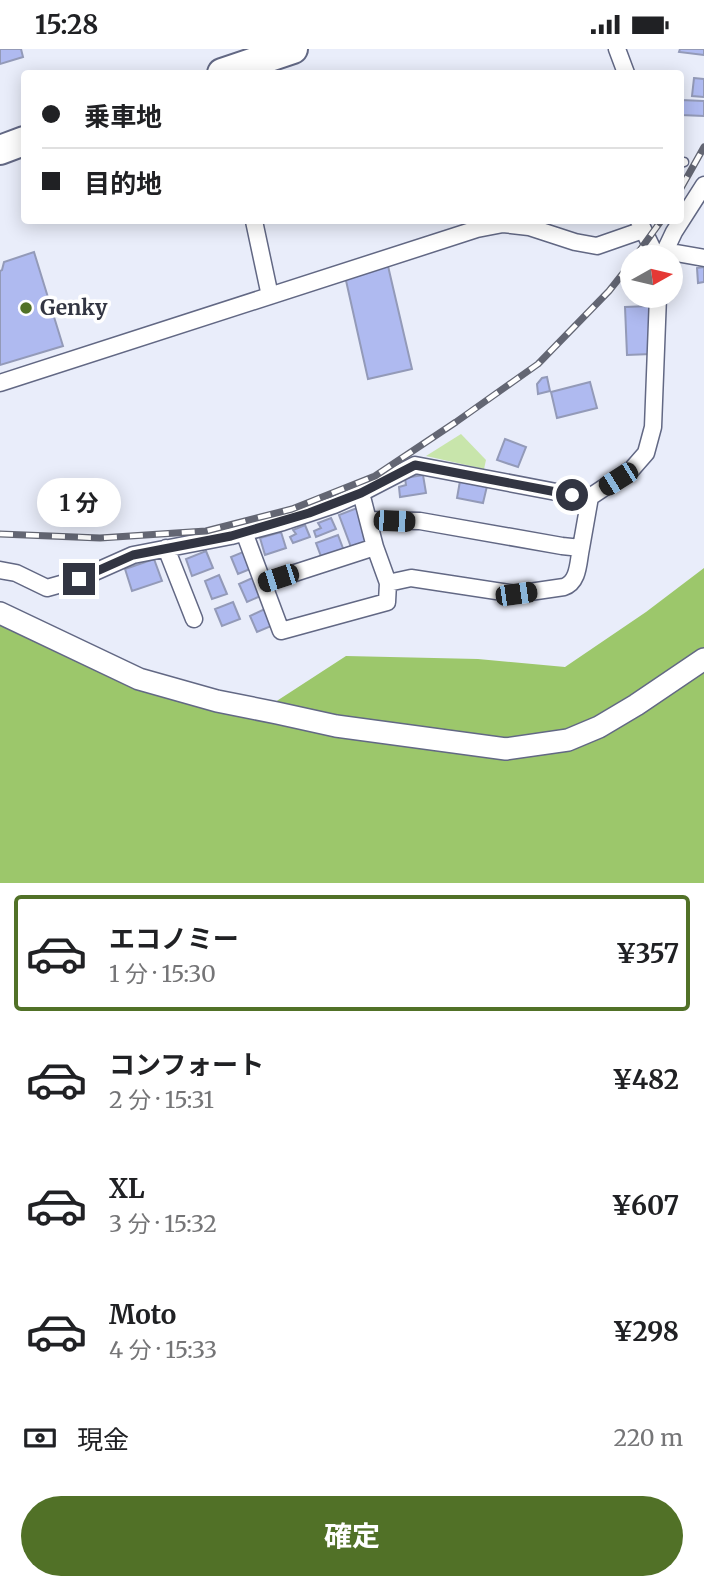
<!DOCTYPE html>
<html lang="ja">
<head>
<meta charset="utf-8">
<style>
	body { margin:0; font-family:Merriweather,"Noto Sans JP",serif; background:#f2f2f2; color:#202124; height:100vh; display:flex; flex-direction:column; font-size:26px; white-space:nowrap }
	* { box-sizing:border-box; margin:0 }
	p { font-size:23px; color:#757577 }
	.icon { flex:none; width:38px; height:38px; fill:none; stroke:currentColor; stroke-width:2; stroke-linecap:round; stroke-linejoin:round }
	.map { position:relative; height:834px; overflow:hidden }
	.details { display:flex; flex-direction:column; background:#fff; flex:1 }
	.details>* { flex:none }
	.guide { position:absolute; left:21px; top:21px; width:663px; height:154px; border-radius:7px; box-shadow:0 4px 18px #0003; display:grid; align-content:center; height:154px; padding:0 21px; background:#fff }
	.needle { width:46px; rotate:82deg }
	.tools { position:absolute; left:620px; top:196px; display:grid; gap:14px }
	.tools a { display:grid; place-items:center; width:63px; height:63px; border-radius:50%; background:#fff; box-shadow:0 4px 18px #0003; font-size:35px }
	.end { position:absolute; width:32px; height:32px; margin:-16px; border:9px solid #323542; background:#fff; box-shadow:0 0 0 4px #fff }
	.from { border-radius:50% }
	.bubble { position:absolute; height:49px; border-radius:24px; background:#fff; box-shadow:0 4px 18px #0003; font-size:23px; font-weight:700; line-height:49px; text-align:center }
	.car { position:absolute; width:21px; height:42px; margin:-21px -10px; border-radius:9px; box-shadow:0 0 5px 2px #0007; background:linear-gradient(#222 24%,#8ab4d8 0 40%,#222 0 76%,#8ab4d8 0 86%,#222 0) }
	.guide b { display:flex; align-items:center; gap:24px; height:66px; font-size:26px }
	.guide b+b { border-top:2px solid #e0e0e0 }
	.guide i { width:18px; height:18px; background:#202124 }
	ul { padding:12px 0 0; list-style:none }
	li { display:flex; align-items:center; gap:21px; height:116px; margin:0 14px 10px; padding:0 7px; border:4px solid transparent; border-radius:7px }
	li div { flex:1 }
	li b { display:block; font-size:26px }
	li em { font-style:normal; font-weight:700 }
	li.current { border-color:#517127 }
	li>.icon { width:63px; height:63px; stroke-width:1.5 }
	.pay { display:flex; align-items:center; gap:18px; height:77px; padding:0 21px; font-size:26px }
	.pay p { margin-inline-start:auto }
	.button { display:flex; gap:14px; margin-top:auto; padding:14px 21px }
	.button a { flex:1; height:80px; border-radius:42px; background:#517127; color:#fff; font-size:28px; font-weight:700; line-height:80px; text-align:center }
	.status { display:flex; justify-content:space-between; align-items:center; height:49px; padding:0 35px; background:#fff; direction:ltr }
	.status svg { height:19px; fill:currentColor }
	.map>svg:first-child { display:block }
</style>
</head>
<body>
<div class="status"><b>15:28</b><svg viewBox="0 0 49 12"><path d="M0 12V9h3v3zM5 12V6h3v6zM10 12V3h3v9zM15 12V0h3v12zM26 1h20v11H26zM47 4h2v5h-2z"/></svg></div>
<div class="map">
<svg width="704" height="834" viewBox="0 0 704 834">
	<rect width="100%" height="100%" fill="#e9edfa"/>
	<!-- green -->
	<path fill="#c8e5ab" d="M 461,385 L 486,411 L 484,420 L 426,407 Z"/>
	<!-- forest -->
	<path fill="#9cc76b" d="M 704,519 L 704,834 L 0,834 L 0,570 L 100,601 L 249,670 L 346,607 L 478,610 L 565,618 L 646,563 Z"/>
	<!-- building -->
	<path fill="#afbaf0" stroke="#939ab8" stroke-width="2" d="M 0,0 L 21,0 L 23,8 L 0,15 Z
		M 680,0 L 704,0 L 704,6 L 679,3 Z
		M 694,29 L 704,30 L 704,48 L 692,47 Z
		M 681,51 L 704,52 L 704,67 L 681,66 Z
		M 34,203 L 63,297 L 0,316 L 0,222 L 2,221 L 4,213 Z
		M 388,217 L 412,320 L 368,330 L 345,227 Z
		M 704,218 L 704,233 L 698,234 L 697,219 Z
		M 649,257 L 651,305 L 627,306 L 625,258 Z
		M 547,328 L 550,342 L 538,345 L 537,335 L 542,329 Z
		M 590,333 L 597,359 L 557,369 L 551,343 Z
		M 505,390 L 526,398 L 518,418 L 497,411 Z
		M 423,426 L 426,444 L 400,448 L 399,438 L 406,436 L 405,429 Z
		M 460,432 L 487,437 L 483,454 L 457,449 Z
		M 357,459 L 368,492 L 351,498 L 339,466 Z
		M 331,469 L 336,480 L 316,488 L 314,482 L 321,479 L 318,474 Z
		M 305,476 L 310,488 L 293,494 L 290,488 L 296,485 L 293,481 Z
		M 281,483 L 286,499 L 265,506 L 260,489 Z
		M 338,486 L 344,502 L 322,510 L 316,494 Z
		M 248,501 L 255,518 L 238,525 L 231,508 Z
		M 206,502 L 213,519 L 192,527 L 186,510 Z
		M 154,510 L 162,532 L 132,542 L 125,520 Z
		M 219,526 L 227,545 L 212,550 L 205,532 Z
		M 257,527 L 265,545 L 247,553 L 239,535 Z
		M 233,553 L 240,570 L 222,577 L 215,560 Z
		M 269,558 L 276,575 L 257,583 L 250,567 Z"/>
	<g fill="none" stroke-linecap="round" stroke-linejoin="round">
		<!-- lane casing -->
		<g stroke="#626884" stroke-width="11">
			<path id="lane" d="M 681,114 L 684,113"/>
		</g>
		<!-- street casing -->
		<g stroke="#626884" stroke-width="19">
			<path id="street" d="M 617,0 L 626,24
				M 704,136 L 674,183 L 665,202 L 704,209
				M 254,172 L 270,247
				M 639,172 L 655,205 L 665,202
				M 0,334 L 477,180 L 503,175 L 529,178 L 575,193 L 597,197 L 643,181
				M 361,444 L 375,498 L 388,534
				M 368,471 L 420,472 L 562,497 L 581,499 L 590,448 L 632,420 L 646,404 L 653,378 L 658,247
				M 244,483 L 281,582 L 387,553 L 388,534 L 411,529 L 516,545 L 564,538 C 579,533 578,513 581,499
				M 166,499 L 194,570
				M 0,521 L 16,524 L 47,539 L 79,530 L 133,506 L 231,487 L 283,473 L 334,456 L 361,444 L 415,416 L 572,446 L 590,448
				M 264,534 L 375,498"/>
		</g>
		<!-- secondary casing -->
		<g stroke="#626884" stroke-width="24">
			<path id="secondary" d="M 0,564 L 139,630 L 217,652 L 277,664 L 336,677 L 506,700 L 568,691 L 599,678 L 636,656 L 704,610"/>
		</g>
		<!-- highway casing -->
		<g stroke="#626884" stroke-width="32">
			<path id="highway" d="M 222,24 L 293,0
				M 0,101 L 24,92"/>
		</g>
		<!-- lane -->
		<use href="#lane" stroke="#fff" stroke-width="8"/>
		<!-- street -->
		<use href="#street" stroke="#fff" stroke-width="16"/>
		<!-- secondary -->
		<use href="#secondary" stroke="#fff" stroke-width="21"/>
		<!-- highway -->
		<use href="#highway" stroke="#fff" stroke-width="28"/>
		<!-- rail casing -->
		<g stroke="#636673" stroke-width="7">
			<path id="rail" d="M 681,139 L 704,98
				M 635,208 L 661,172
				M 0,485 L 100,489 L 206,482 L 292,460 L 375,427 L 456,373 L 538,315 L 609,242 L 632,213"/>
		</g>
		<!-- rail -->
		<use href="#rail" stroke="#fff" stroke-width="4.5" stroke-dasharray="13" stroke-linecap="butt"/>
	</g>
	<g fill="none" stroke-linecap="round" stroke-linejoin="round">
		<!-- route -->
		<path stroke="#323542" stroke-width="9" d="M 79,530 L 133,506 L 231,487 L 309,464 L 361,444 L 415,416 L 572,446"/>
	</g>
	<!-- markers -->
	<circle fill="#517127" stroke="#fff" stroke-width="2.5" cx="26" cy="259" r="7"/>
	<g text-anchor="middle" stroke-width="7" stroke-linejoin="round" paint-order="stroke">
		<!-- poi labels -->
		<g font-size="21" font-weight="bold" fill="#323542" stroke="#fff" text-anchor="start">
			<text x="40" y="266">Genky</text>
		</g>
	</g>
</svg>
<div class="tools">
<a><svg class="needle" viewBox="-14 -14 28 28"><path d="M0-13l5 13h-10z" fill="#e53935"/><path d="M0 13l5-13h-10z" fill="#757577"/></svg></a>
</div>
<i class="end from" style="left:572px;top:446px"></i>
<i class="end" style="left:79px;top:530px"></i>
<div class="bubble" style="left:37px;top:429px;width:84px">1 分</div>
<i class="car" style="left:618px;top:430px;rotate:238deg"></i>
<i class="car" style="left:394px;top:472px;rotate:92deg"></i>
<i class="car" style="left:278px;top:529px;rotate:252deg"></i>
<i class="car" style="left:516px;top:545px;rotate:82deg"></i>
<div class="guide">
<b><i class="from"></i>乗車地</b>
<b><i></i>目的地</b>
</div>
</div>
<section class="details">
<ul>
<li class="current"><svg class="icon" aria-label="car" viewBox="0 0 24 24"><path d="M5 17H2v-5l4-1 3-4h7l3 4 3 1v5h-3M9 17h6M6 11h13"/><circle cx="7" cy="17" r="2"/><circle cx="17" cy="17" r="2"/></svg><div><b>エコノミー</b><p>1 分 · 15:30</p></div><em>¥357</em></li>
<li><svg class="icon" aria-label="car" viewBox="0 0 24 24"><path d="M5 17H2v-5l4-1 3-4h7l3 4 3 1v5h-3M9 17h6M6 11h13"/><circle cx="7" cy="17" r="2"/><circle cx="17" cy="17" r="2"/></svg><div><b>コンフォート</b><p>2 分 · 15:31</p></div><em>¥482</em></li>
<li><svg class="icon" aria-label="car" viewBox="0 0 24 24"><path d="M5 17H2v-5l4-1 3-4h7l3 4 3 1v5h-3M9 17h6M6 11h13"/><circle cx="7" cy="17" r="2"/><circle cx="17" cy="17" r="2"/></svg><div><b>XL</b><p>3 分 · 15:32</p></div><em>¥607</em></li>
<li><svg class="icon" aria-label="car" viewBox="0 0 24 24"><path d="M5 17H2v-5l4-1 3-4h7l3 4 3 1v5h-3M9 17h6M6 11h13"/><circle cx="7" cy="17" r="2"/><circle cx="17" cy="17" r="2"/></svg><div><b>Moto</b><p>4 分 · 15:33</p></div><em>¥298</em></li>
</ul>
<div class="pay"><svg class="icon" aria-label="cash" viewBox="0 0 24 24"><path d="M3 7h18v10H3z"/><circle cx="12" cy="12" r="2"/></svg>現金<p>220 m</p></div>
<div class="button"><a>確定</a></div>
</section>
</body>
</html>
